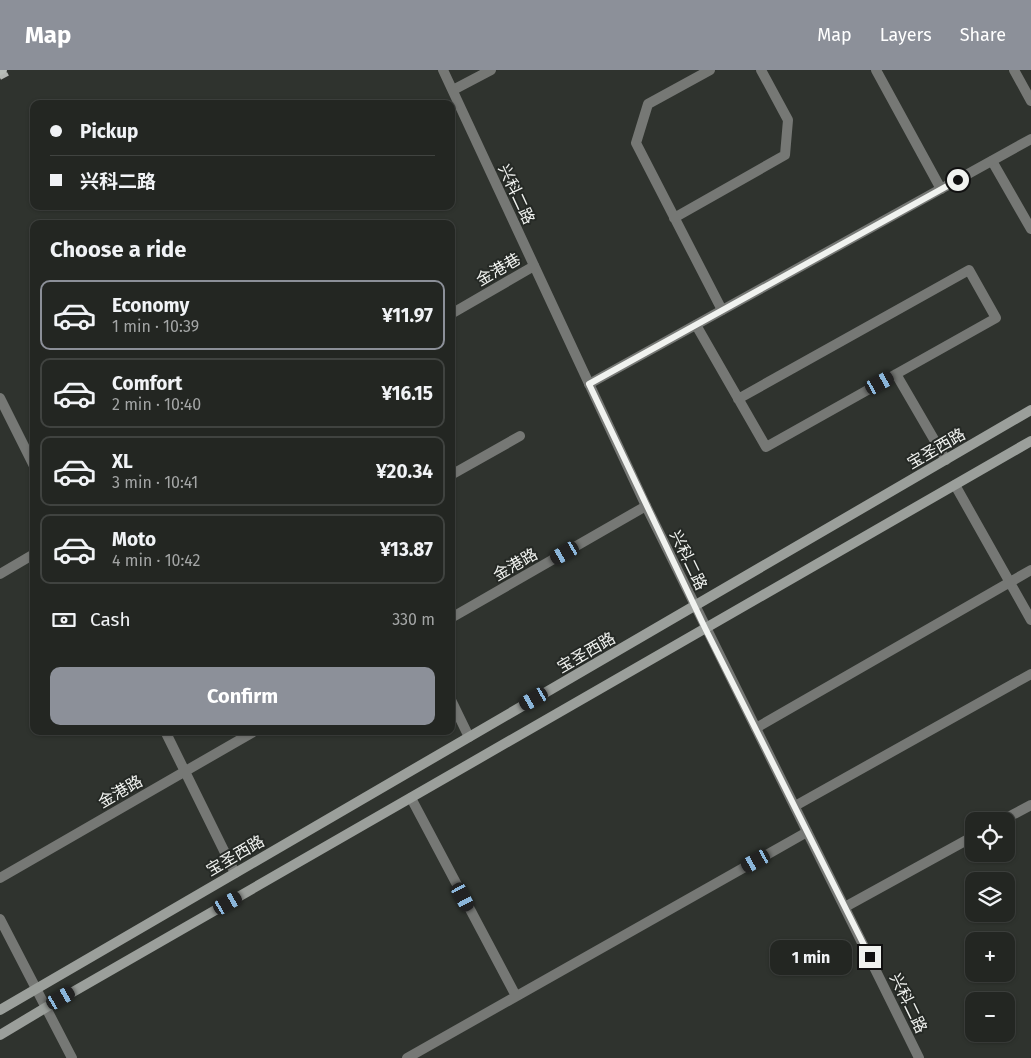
<!DOCTYPE html>
<html lang="en">
<head>
<meta charset="utf-8">
<style>
	body { margin:0; font-family:"Fira Sans","Noto Sans SC",sans-serif; background:#2b2e2a; color:#f1f3f6; height:100vh; display:flex; flex-direction:column; font-size:19px; white-space:nowrap }
	* { box-sizing:border-box; margin:0 }
	p { font-size:16px; color:#a3a5a5 }
	.icon { flex:none; width:28px; height:28px; fill:none; stroke:currentColor; stroke-width:2; stroke-linecap:round; stroke-linejoin:round }
	.map { position:relative; flex:1; overflow:hidden }
	.drawer { position:absolute; left:30px; top:150px; width:425px; height:515px; display:flex; flex-direction:column; background:#232622; border-radius:10px; box-shadow:0 1px 4px #0004,0 0 0 1px #404340 }
	.drawer>* { flex:none }
	.banner { position:absolute; left:30px; top:30px; width:425px; height:110px; border-radius:10px; box-shadow:0 1px 4px #0004,0 0 0 1px #404340; display:grid; align-content:center; height:110px; padding:0 20px; background:#232622 }
	.controls { position:absolute; left:965px; top:742px; display:grid; gap:10px }
	.controls a { display:grid; place-items:center; width:50px; height:50px; border-radius:10px; background:#232622; box-shadow:0 1px 4px #0004,0 0 0 1px #404340; font-size:25px }
	.end { position:absolute; width:22px; height:22px; margin:-11px; border:6px solid #f0f2ef; background:#111; box-shadow:0 0 0 2px #111 }
	.from { border-radius:50% }
	.bubble { position:absolute; height:35px; border-radius:10px; background:#232622; box-shadow:0 1px 4px #0004,0 0 0 1px #404340; font-size:16px; font-weight:700; line-height:35px; text-align:center }
	.car { position:absolute; width:15px; height:30px; margin:-15px -8px; border-radius:6px; box-shadow:0 0 4px 1px #0007; background:linear-gradient(#222 24%,#8ab4d8 0 40%,#222 0 76%,#8ab4d8 0 86%,#222 0) }
	.banner b { display:flex; align-items:center; gap:18px; height:48px; font-size:19px }
	.banner b+b { border-top:1px solid #404340 }
	.banner i { width:12px; height:12px; background:#f1f3f6 }
	ul { padding:0; list-style:none }
	li { display:flex; align-items:center; gap:15px; height:70px; margin:0 10px 8px; padding:0 10px; border:2px solid #404340; border-radius:10px }
	li div { flex:1 }
	li b { display:block; font-size:19px }
	li em { font-style:normal; font-weight:700 }
	li.selected { border-color:#8c9099 }
	li>.icon { width:45px; height:45px; stroke-width:1.5 }
	h2 { padding:0 20px; font-size:22px; line-height:60px }
	.pay { display:flex; align-items:center; gap:12px; height:55px; padding:0 20px; font-size:19px }
	.pay p { margin-inline-start:auto }
	.primary-button { display:flex; gap:10px; margin-top:auto; padding:10px 20px }
	.primary-button a { flex:1; height:58px; border-radius:10px; background:#8c9099; color:#fff; font-size:20px; font-weight:700; line-height:58px; text-align:center }
	header { display:flex; align-items:center; gap:30px; box-sizing:border-box; height:70px; padding:0 25px; background:#8c9099; color:#fff }
	header strong { font-size:24px }
	nav { display:flex; gap:28px; margin-inline-start:auto; font-size:18px }
	.map>svg:first-child { display:block }
</style>
</head>
<body>
<header>
<strong>Map</strong>
<nav><a>Map</a><a>Layers</a><a>Share</a></nav>
</header>
<div class="map">
<svg width="1031" height="988" viewBox="0 0 1031 988">
	<rect width="100%" height="100%" fill="#2f332e"/>
	<g fill="none" stroke-linecap="round" stroke-linejoin="round">
		<!-- service -->
		<path stroke="#767875" stroke-width="10" d="M 710,0 L 648,34 L 636,73 L 722,240
			M 876,0 L 941,119
			M 1014,0 L 1031,31
			M 992,91 L 1031,159
			M 674,148 L 785,85 L 788,50 L 761,0
			M 696,255 L 766,377 L 996,248 L 969,200 L 738,329
			M 896,304 L 946,390
			M 451,405 L 520,366
			M 451,630 L 469,667
			M 795,736 L 1031,604"/>
		<!-- minor -->
		<path stroke="#767875" stroke-width="10" d="M 453,20 L 491,0
			M 451,244 L 534,196
			M 589,314 L 1031,69
			M 0,328 L 34,396
			M 955,415 L 1031,550
			M 0,504 L 34,484
			M 451,548 L 646,436
			M 756,658 L 1031,500
			M 165,661 L 235,803
			M 411,728 L 516,926
			M 1001,751 L 1031,735
			M 0,808 L 255,661
			M 845,837 L 974,766
			M 407,988 L 807,762"/>
		<!-- tertiary -->
		<path stroke="#767875" stroke-width="10" d="M 443,0 L 646,436 L 919,988
			M 0,849 L 72,988"/>
		<!-- secondary -->
		<path stroke="#9b9f9b" stroke-width="10" d="M 0,940 L 1031,340
			M 0,965 L 45,938 L 1031,371"/>
		<!-- primary -->
		<path stroke="#b8bdb8" stroke-width="12" d="M 0,1 L 1,0"/>
		<!-- rail -->
		<path stroke="#b3b6b2" stroke-width="4" stroke-dasharray="9 9" stroke-linecap="butt" d="M 0,8 L 15,0"/>
	</g>
	<g fill="none" stroke-linecap="round" stroke-linejoin="round">
		<!-- route -->
		<path stroke="#f0f2ef" stroke-width="6" d="M 870,887 L 705,558 L 589,314 L 958,110"/>
	</g>
	<g text-anchor="middle" stroke-width="4" stroke-linejoin="round" paint-order="stroke">
		<!-- street labels -->
		<g font-size="16" fill="#f0f2ef" stroke="#252925">
			<text transform="translate(517 124) rotate(65)" y="6">兴科二路</text>
			<text transform="translate(498 199) rotate(-30)" y="6">金港巷</text>
			<text transform="translate(936 378) rotate(-30)" y="6">宝圣西路</text>
			<text transform="translate(689 490) rotate(64)" y="6">兴科二路</text>
			<text transform="translate(515 494) rotate(-30)" y="6">金港路</text>
			<text transform="translate(586 582) rotate(-30)" y="6">宝圣西路</text>
			<text transform="translate(120 721) rotate(-30)" y="6">金港路</text>
			<text transform="translate(235 785) rotate(-30)" y="6">宝圣西路</text>
			<text transform="translate(909 933) rotate(64)" y="6">兴科二路</text>
		</g>
	</g>
</svg>
<div class="controls">
<a><svg class="icon" aria-label="locate" viewBox="0 0 24 24"><circle cx="12" cy="12" r="6"/><path d="M12 2v4M12 18v4M2 12h4M18 12h4"/></svg></a>
<a><svg class="icon" aria-label="layers" viewBox="0 0 24 24"><path d="M12 4l9 5-9 5-9-5zM3 14l9 5 9-5"/></svg></a>
<a>+</a>
<a>−</a>
</div>
<i class="end from" style="left:958px;top:110px"></i>
<i class="end" style="left:870px;top:887px"></i>
<div class="bubble" style="left:770px;top:870px;width:82px">1 min</div>
<i class="car" style="left:880px;top:313px;rotate:61deg"></i>
<i class="car" style="left:565px;top:483px;rotate:240deg"></i>
<i class="car" style="left:534px;top:629px;rotate:240deg"></i>
<i class="car" style="left:756px;top:791px;rotate:241deg"></i>
<i class="car" style="left:463px;top:827px;rotate:152deg"></i>
<i class="car" style="left:228px;top:833px;rotate:60deg"></i>
<i class="car" style="left:61px;top:928px;rotate:60deg"></i>
<div class="banner">
<b><i class="from"></i>Pickup</b>
<b><i></i>兴科二路</b>
</div>
<section class="drawer">
<h2>Choose a ride</h2>
<ul>
<li class="selected"><svg class="icon" aria-label="car" viewBox="0 0 24 24"><path d="M5 17H2v-5l4-1 3-4h7l3 4 3 1v5h-3M9 17h6M6 11h13"/><circle cx="7" cy="17" r="2"/><circle cx="17" cy="17" r="2"/></svg><div><b>Economy</b><p>1 min · 10:39</p></div><em>¥11.97</em></li>
<li><svg class="icon" aria-label="car" viewBox="0 0 24 24"><path d="M5 17H2v-5l4-1 3-4h7l3 4 3 1v5h-3M9 17h6M6 11h13"/><circle cx="7" cy="17" r="2"/><circle cx="17" cy="17" r="2"/></svg><div><b>Comfort</b><p>2 min · 10:40</p></div><em>¥16.15</em></li>
<li><svg class="icon" aria-label="car" viewBox="0 0 24 24"><path d="M5 17H2v-5l4-1 3-4h7l3 4 3 1v5h-3M9 17h6M6 11h13"/><circle cx="7" cy="17" r="2"/><circle cx="17" cy="17" r="2"/></svg><div><b>XL</b><p>3 min · 10:41</p></div><em>¥20.34</em></li>
<li><svg class="icon" aria-label="car" viewBox="0 0 24 24"><path d="M5 17H2v-5l4-1 3-4h7l3 4 3 1v5h-3M9 17h6M6 11h13"/><circle cx="7" cy="17" r="2"/><circle cx="17" cy="17" r="2"/></svg><div><b>Moto</b><p>4 min · 10:42</p></div><em>¥13.87</em></li>
</ul>
<div class="pay"><svg class="icon" aria-label="cash" viewBox="0 0 24 24"><path d="M3 7h18v10H3z"/><circle cx="12" cy="12" r="2"/></svg>Cash<p>330 m</p></div>
<div class="primary-button"><a>Confirm</a></div>
</section>
</div>
</body>
</html>
